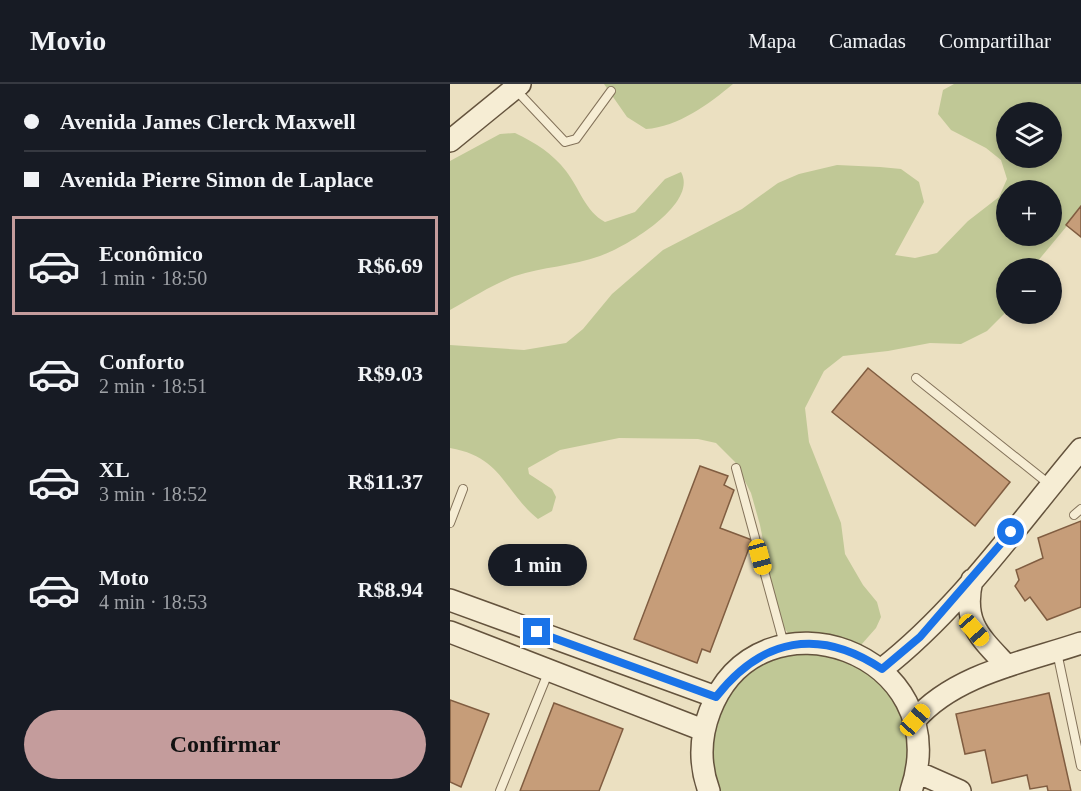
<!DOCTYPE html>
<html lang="pt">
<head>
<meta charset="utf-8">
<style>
	body { margin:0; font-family:Georgia,serif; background:#20242c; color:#f1f3f6; height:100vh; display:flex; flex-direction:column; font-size:22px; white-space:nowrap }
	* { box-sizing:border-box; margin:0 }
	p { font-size:20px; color:#9ea1a6 }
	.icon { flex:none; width:33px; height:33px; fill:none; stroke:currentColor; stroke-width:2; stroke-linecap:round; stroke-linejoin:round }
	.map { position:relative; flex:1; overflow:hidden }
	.drawer { display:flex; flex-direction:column; background:#171b24; width:450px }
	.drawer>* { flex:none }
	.top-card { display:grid; align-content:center; height:132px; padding:0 24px; background:#171b24 }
	.controls { position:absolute; left:546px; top:18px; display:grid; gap:12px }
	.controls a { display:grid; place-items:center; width:66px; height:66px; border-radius:50%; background:#171b24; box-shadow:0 3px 9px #0003; font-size:30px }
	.end { position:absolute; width:27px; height:27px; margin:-14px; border:8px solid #1a73e8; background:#fff; box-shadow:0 0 0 3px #fff }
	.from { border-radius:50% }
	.bubble { position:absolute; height:42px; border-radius:21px; background:#171b24; box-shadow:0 3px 9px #0003; font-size:20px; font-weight:700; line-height:42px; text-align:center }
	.car { position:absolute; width:18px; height:36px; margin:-18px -9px; border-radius:8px; box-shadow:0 0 4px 2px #0007; background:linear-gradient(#f5c518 24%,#345 0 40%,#f5c518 0 76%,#345 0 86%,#f5c518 0) }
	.top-card b { display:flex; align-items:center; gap:21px; height:57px; font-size:22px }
	.top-card b+b { border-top:2px solid #363941 }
	.top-card i { width:15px; height:15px; background:#f1f3f6 }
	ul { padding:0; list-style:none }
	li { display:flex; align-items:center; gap:18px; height:99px; margin:0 12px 9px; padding:0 12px; border:3px solid transparent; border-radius:0px }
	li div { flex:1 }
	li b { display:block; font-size:22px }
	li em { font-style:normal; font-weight:700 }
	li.on { border-color:#c49c9c }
	li>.icon { width:54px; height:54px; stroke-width:1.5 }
	.button { display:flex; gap:12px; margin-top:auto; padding:12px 24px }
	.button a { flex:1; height:69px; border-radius:36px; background:#c49c9c; color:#111; font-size:24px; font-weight:700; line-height:69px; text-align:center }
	header { display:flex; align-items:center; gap:36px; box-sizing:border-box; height:84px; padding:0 30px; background:#171b24; border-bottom:2px solid #363941 }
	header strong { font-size:28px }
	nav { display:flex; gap:33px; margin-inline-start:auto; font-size:21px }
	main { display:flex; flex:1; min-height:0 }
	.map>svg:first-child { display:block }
</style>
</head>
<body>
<header>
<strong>Movio</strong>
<nav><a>Mapa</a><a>Camadas</a><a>Compartilhar</a></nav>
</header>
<main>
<section class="drawer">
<div class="top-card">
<b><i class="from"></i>Avenida James Clerck Maxwell</b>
<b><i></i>Avenida Pierre Simon de Laplace</b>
</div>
<ul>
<li class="on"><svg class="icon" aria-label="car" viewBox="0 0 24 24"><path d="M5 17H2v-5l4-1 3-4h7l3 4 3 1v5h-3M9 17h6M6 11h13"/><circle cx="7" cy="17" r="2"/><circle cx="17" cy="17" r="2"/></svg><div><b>Econômico</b><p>1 min · 18:50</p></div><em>R$6.69</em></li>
<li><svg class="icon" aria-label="car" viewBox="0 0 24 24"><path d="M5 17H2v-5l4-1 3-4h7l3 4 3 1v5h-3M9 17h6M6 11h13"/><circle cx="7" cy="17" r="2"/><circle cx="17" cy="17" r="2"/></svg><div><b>Conforto</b><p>2 min · 18:51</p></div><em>R$9.03</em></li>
<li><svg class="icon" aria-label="car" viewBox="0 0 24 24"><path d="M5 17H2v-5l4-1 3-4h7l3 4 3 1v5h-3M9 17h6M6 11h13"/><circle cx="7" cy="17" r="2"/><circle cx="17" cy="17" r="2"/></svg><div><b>XL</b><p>3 min · 18:52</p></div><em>R$11.37</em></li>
<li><svg class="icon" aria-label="car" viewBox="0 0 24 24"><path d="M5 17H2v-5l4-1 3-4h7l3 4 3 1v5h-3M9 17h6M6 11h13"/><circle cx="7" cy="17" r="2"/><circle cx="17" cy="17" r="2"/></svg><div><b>Moto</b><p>4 min · 18:53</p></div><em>R$8.94</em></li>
</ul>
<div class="button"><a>Confirmar</a></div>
</section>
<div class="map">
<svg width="631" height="707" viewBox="0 0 631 707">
	<rect width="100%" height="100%" fill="#ebe0c1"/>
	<!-- green -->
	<path fill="#c0c896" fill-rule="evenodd" d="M 154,0 L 283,0 C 259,20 228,43 196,45 L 177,33 Z
		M 504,0 L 631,0 L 631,125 L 582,184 L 556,184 L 556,228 L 537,247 L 511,260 L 480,259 L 438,267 L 393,272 L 374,287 L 355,324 L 359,358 L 391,439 L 395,470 L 413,501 L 427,518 L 431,533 L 426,544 L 411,561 L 403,575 L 422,584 L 460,638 L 455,707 L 268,707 L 260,679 L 261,646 L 274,614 L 296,589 L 348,561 L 329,538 L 310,441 L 301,409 L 285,378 L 266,359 L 248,355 L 169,354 L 110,366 L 78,384 L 79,390 L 102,405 L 106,413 L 102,427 L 88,435 C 53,407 53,373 0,364 L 0,261 L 74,266 L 116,259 L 133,245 L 162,210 L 213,166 L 292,125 L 328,99 L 349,90 L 387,81 L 430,83 L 451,85 L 469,98 L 474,118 L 445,171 L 465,174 L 487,169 L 518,137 L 549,113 L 557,95 L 551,76 L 536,64 L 501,46 L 488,30 L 493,6 ZM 556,28 L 602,28 L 602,74 L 556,74 ZM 556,106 L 602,106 L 602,152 L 556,152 Z
		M 65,49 C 86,59 102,69 116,87 C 130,105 135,127 155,138 L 185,128 L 215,95 L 231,88 C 249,120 174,164 150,172 C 123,182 92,183 65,192 C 41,201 22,214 0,226 L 0,77 L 50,50 Z"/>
	<!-- building -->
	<path fill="#c69d79" stroke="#805d41" stroke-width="1.5" d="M 631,122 L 631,153 L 616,141 Z
		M 418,284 L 560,398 L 525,442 L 382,328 Z
		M 250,382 L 278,392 L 274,401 L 284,406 L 270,444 L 302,456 L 260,568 L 252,565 L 247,579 L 184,555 Z
		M 631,437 L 631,523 L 597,536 L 580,513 L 575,517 L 565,502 L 569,496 L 566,486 L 593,474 L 588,454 Z
		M 599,609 L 621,707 L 598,707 L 597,702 L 580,705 L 577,691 L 542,699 L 535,666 L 515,670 L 506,630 Z
		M 0,616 L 39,630 L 11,703 L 0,698 Z
		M 104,619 L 173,645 L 149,707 L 70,707 Z"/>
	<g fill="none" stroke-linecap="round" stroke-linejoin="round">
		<!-- lane casing -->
		<g stroke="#83725a" stroke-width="10">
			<path id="lane" d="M 66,6 L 115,58 L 126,55 L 161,7
				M 466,294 L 599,400
				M 286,384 L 334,560
				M 624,431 L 631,425
				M 0,439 L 13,405
				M 607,568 L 631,682
				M 50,707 L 98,589"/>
		</g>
		<!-- secondary casing -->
		<g stroke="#64533d" stroke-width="24">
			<path id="secondary" d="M 0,57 L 70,0
				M 522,496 C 512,539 530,553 557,582
				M 0,516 L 266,613
				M 0,548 L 253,646
				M 432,585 C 509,525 568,440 631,365
				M 465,636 C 505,590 575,578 631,559
				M 467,688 L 510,707
				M 259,707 C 249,680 250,653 260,627 C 310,498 508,569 461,707"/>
		</g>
		<!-- lane -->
		<use href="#lane" stroke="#f6edd4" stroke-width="8"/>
		<!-- secondary -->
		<use href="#secondary" stroke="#f6edd4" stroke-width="21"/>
	</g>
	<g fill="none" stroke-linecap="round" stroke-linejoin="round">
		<!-- route -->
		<path stroke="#1a73e8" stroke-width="8" d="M 87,548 L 266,613 C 312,554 369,543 432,585 L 470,553 L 561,448"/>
	</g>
</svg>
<div class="controls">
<a><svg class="icon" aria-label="layers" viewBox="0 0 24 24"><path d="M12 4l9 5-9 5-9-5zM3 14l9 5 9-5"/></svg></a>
<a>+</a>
<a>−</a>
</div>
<i class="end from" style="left:561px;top:448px"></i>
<i class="end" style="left:87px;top:548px"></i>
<div class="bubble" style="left:38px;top:460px;width:99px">1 min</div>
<i class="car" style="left:310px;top:473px;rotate:165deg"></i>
<i class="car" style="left:524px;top:546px;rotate:139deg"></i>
<i class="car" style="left:465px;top:636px;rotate:41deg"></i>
</div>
</main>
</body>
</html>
